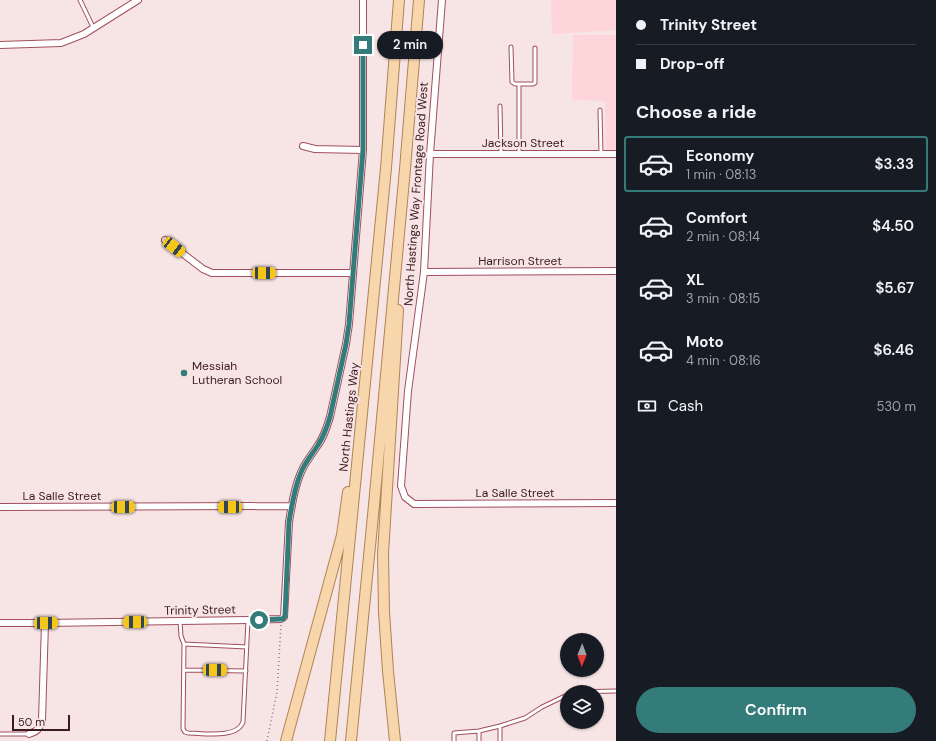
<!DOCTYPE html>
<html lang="en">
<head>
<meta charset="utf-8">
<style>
	body { margin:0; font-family:"DM Sans",sans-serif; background:#242831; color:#f1f3f6; height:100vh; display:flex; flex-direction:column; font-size:15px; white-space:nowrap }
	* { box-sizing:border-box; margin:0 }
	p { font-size:13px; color:#9ea1a6 }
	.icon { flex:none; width:22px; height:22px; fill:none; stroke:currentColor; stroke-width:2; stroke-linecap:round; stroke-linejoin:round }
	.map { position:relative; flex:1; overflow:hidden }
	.side { display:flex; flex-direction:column; background:#171b24; width:320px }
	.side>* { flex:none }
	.top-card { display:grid; align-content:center; height:88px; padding:0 20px; background:#171b24 }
	.needle { width:26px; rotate:181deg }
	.buttons { position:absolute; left:560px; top:633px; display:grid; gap:8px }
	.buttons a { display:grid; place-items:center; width:44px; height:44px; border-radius:50%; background:#171b24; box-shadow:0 1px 3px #0004; font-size:20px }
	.scale { position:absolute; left:12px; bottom:10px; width:58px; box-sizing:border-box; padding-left:4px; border:2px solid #3c1a20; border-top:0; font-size:11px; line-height:14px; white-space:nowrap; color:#3c1a20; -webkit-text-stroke:3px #f7e4e5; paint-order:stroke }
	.end { position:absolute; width:18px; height:18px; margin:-9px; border:5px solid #347c79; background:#fff; box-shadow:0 0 0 2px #fff }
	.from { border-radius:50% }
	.bubble { position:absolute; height:28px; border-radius:14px; background:#171b24; box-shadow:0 1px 3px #0004; font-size:13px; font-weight:600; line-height:28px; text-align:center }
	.car { position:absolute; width:12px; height:24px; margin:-12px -6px; border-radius:5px; box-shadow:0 0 3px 1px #0007; background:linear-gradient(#f5c518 24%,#345 0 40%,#f5c518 0 76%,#345 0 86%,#f5c518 0) }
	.top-card b { display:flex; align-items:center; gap:14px; height:38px; font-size:15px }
	.top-card b+b { border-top:1px solid #363941 }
	.top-card i { width:10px; height:10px; background:#f1f3f6 }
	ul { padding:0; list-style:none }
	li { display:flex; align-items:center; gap:12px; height:56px; margin:0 8px 6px; padding:0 12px; border:2px solid transparent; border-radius:4px }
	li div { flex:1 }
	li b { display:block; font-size:15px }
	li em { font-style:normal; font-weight:600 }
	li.selected { border-color:#347c79 }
	li>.icon { width:36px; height:36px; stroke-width:1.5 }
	h2 { padding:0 20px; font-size:18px; line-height:48px }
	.pay { display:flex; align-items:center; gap:10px; height:44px; padding:0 20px; font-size:15px }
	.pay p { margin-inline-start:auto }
	.action { display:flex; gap:8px; margin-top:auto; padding:8px 20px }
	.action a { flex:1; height:46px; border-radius:24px; background:#347c79; color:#fff; font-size:16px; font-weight:600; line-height:46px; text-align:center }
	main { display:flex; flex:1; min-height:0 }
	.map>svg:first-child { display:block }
</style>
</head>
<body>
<main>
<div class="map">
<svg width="616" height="741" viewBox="0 0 616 741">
	<rect width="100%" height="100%" fill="#f7e4e5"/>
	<!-- built -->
	<path fill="#fed5d9" d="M 551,0 L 616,0 L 616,30 L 552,34 Z
		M 573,35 L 616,35 L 616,154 L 606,154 L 605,101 L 572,100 Z"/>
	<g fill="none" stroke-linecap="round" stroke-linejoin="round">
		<!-- service casing -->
		<g stroke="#a04f5d" stroke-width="5">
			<path id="service" d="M 80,0 L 93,27
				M 511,47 L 512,82 L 515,84 L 519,84 L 519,154
				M 519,84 L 533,84 L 535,83 L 535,48
				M 500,106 L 501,154
				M 600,110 L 601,154
				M 180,621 L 181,636 L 184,644 L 183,729 L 185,732 L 188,733 C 203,733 237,739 243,722 L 248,620
				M 184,644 L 247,647
				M 184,670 L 246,671
				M 573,692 L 616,691
				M 500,726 L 500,741
				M 479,731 L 479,741
				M 0,734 L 29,734
				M 454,741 L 454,733 L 479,731 L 500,726 L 525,718 L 542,707 L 567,695"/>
		</g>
		<!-- minor casing -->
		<g stroke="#a04f5d" stroke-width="8">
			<path id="minor" d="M 442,0 L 430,154 L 424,272 L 408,391 L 401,486 L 405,497 L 414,504 L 616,503
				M 0,45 L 61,43 L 84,34 L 138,0
				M 303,146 L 315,149 L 363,150
				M 430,154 L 616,154
				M 165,240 L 203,269 L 212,273 L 352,273
				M 424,272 L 616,271
				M 0,507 L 292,506
				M 0,623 L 45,623 L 248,620 L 281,619 L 284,617 L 289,522 C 292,504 295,484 303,468 C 307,460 313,453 318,445 C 324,437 327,427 330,417 L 346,344 L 349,324 L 363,150 L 363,0
				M 29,734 C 38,731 39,729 42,720 L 45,623"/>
		</g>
		<!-- primary casing -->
		<g stroke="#b28257" stroke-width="12">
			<path id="primary" d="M 286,741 L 342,535 L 348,492
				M 330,741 L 386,168 L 399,0
				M 351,741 L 374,505 L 405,169 L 419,0
				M 395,741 L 388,671 L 384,612 L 383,554 L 398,310"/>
		</g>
		<!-- path -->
		<path stroke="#93777b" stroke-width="1.5" stroke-dasharray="1 3" stroke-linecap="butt" d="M 267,741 L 277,692 L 281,625"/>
		<!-- service -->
		<use href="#service" stroke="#fff" stroke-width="3"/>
		<!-- minor -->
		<use href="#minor" stroke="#fff" stroke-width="6"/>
		<!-- primary -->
		<use href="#primary" stroke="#f7d6ac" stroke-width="10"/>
	</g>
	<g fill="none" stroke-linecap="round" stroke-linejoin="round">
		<!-- route -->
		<path stroke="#347c79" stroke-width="5" d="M 259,620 L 281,619 L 283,619 L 285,616 L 289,522 C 292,505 295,484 303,468 C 307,460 313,453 318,445 C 324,436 327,427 330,417 L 346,344 L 349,324 L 363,150 L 363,45"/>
	</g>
	<!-- markers -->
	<circle fill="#347c79" stroke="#f7e4e5" stroke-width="1.5" cx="184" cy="373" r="4"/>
	<g text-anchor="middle" stroke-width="4" stroke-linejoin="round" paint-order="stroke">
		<!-- street labels -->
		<g font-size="12" fill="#3c1a20" stroke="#f7e4e5">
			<text x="523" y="147">Jackson Street</text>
			<text transform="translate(416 194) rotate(-86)" y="4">North Hastings Way Frontage Road West</text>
			<text x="520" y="265">Harrison Street</text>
			<text transform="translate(349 417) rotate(-84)" y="4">North Hastings Way</text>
			<text x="515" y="497">La Salle Street</text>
			<text x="62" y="500">La Salle Street</text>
			<text transform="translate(200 610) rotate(-1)" y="4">Trinity Street</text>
		</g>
		<!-- poi labels -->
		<g font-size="12" fill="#3c1a20" stroke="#f7e4e5" text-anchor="start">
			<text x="192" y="370">Messiah<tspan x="192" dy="14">Lutheran School</tspan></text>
		</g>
	</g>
</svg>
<div class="buttons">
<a><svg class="needle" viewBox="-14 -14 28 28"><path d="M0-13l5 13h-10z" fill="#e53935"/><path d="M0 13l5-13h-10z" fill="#9ea1a6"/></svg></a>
<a><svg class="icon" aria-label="layers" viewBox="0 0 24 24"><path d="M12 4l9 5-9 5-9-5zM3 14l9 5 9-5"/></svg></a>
</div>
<div class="scale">50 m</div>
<i class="end from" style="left:259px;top:620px"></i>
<i class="end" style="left:363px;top:45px"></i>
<div class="bubble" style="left:377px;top:31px;width:66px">2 min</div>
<i class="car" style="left:174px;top:247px;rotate:127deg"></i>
<i class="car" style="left:264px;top:273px;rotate:90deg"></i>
<i class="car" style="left:123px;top:507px;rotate:90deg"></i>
<i class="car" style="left:230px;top:507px;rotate:270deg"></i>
<i class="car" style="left:135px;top:622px;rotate:269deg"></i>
<i class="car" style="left:46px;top:623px;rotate:89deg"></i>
<i class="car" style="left:215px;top:670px;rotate:91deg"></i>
</div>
<section class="side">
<div class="top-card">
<b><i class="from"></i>Trinity Street</b>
<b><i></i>Drop-off</b>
</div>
<h2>Choose a ride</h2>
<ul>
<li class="selected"><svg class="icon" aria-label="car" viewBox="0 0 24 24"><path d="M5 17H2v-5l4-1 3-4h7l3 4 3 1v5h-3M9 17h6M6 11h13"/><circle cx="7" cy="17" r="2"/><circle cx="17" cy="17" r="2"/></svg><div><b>Economy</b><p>1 min · 08:13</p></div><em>$3.33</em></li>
<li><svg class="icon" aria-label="car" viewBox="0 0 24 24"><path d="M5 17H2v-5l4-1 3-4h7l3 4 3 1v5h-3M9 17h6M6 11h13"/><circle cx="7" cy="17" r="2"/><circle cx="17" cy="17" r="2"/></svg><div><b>Comfort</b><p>2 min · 08:14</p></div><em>$4.50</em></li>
<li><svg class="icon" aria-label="car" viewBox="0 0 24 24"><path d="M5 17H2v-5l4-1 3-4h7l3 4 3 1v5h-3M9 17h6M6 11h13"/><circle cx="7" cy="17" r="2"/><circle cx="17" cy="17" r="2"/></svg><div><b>XL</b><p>3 min · 08:15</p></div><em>$5.67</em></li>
<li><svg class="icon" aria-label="car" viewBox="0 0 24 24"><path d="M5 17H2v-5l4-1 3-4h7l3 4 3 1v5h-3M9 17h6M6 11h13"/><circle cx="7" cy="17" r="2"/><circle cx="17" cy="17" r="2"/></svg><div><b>Moto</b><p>4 min · 08:16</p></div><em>$6.46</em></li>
</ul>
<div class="pay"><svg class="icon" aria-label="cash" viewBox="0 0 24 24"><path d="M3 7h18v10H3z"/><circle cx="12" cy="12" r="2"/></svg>Cash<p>530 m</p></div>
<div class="action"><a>Confirm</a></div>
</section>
</main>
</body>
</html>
